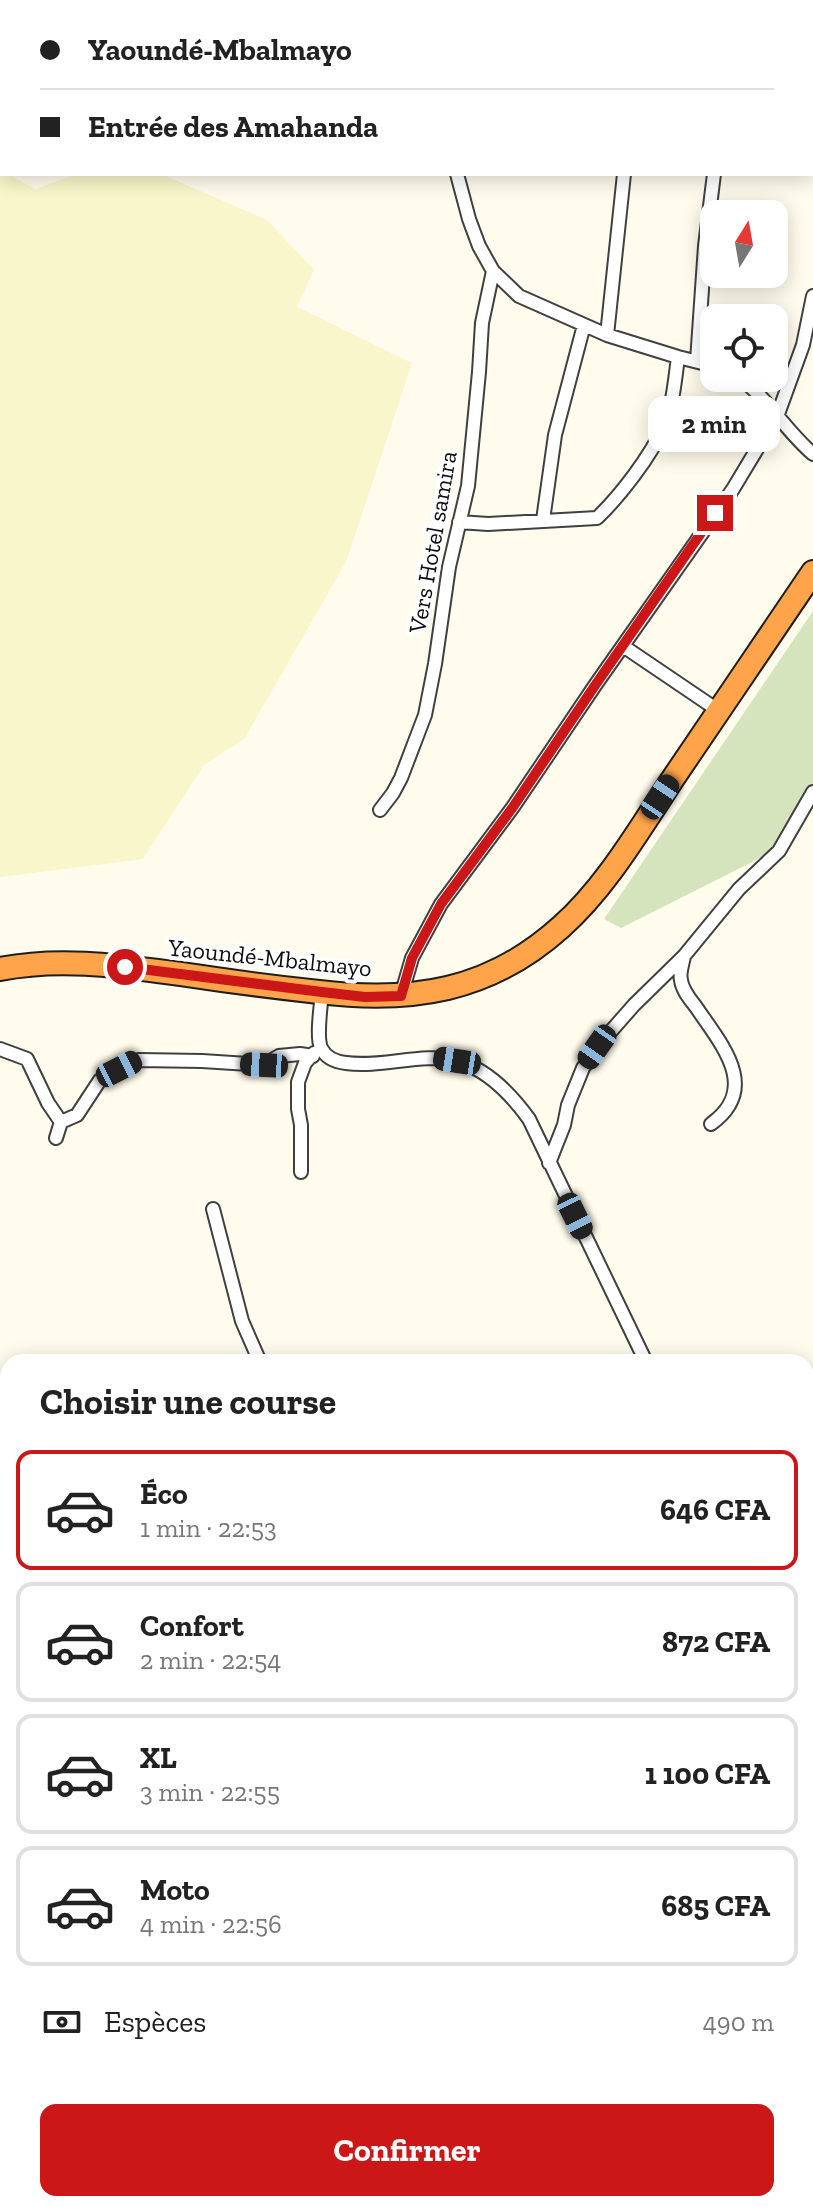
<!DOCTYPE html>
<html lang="fr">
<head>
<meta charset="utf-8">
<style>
	body { margin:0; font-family:"Zilla Slab",serif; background:#f6f6f6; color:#222; height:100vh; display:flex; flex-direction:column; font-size:30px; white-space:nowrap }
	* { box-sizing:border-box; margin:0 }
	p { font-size:26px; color:#767676 }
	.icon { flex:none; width:44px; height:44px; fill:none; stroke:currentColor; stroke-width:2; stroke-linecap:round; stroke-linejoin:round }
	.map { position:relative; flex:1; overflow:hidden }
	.sheet { position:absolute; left:0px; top:1354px; width:814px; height:858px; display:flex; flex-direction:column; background:#fff; border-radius:24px 24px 0 0; box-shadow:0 4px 20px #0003 }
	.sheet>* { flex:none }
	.banner { position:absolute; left:0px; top:0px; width:814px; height:176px; box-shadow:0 4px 20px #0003; display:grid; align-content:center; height:176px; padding:0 40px; background:#fff }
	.needle { width:52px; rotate:11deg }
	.buttons { position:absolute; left:700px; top:200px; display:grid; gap:16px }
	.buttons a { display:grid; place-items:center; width:88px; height:88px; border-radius:16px; background:#fff; box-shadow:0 4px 20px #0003; font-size:40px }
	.end { position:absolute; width:36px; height:36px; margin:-18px; border:10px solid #cb1718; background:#fff; box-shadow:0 0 0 4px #fff }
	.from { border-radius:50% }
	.bubble { position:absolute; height:56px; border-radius:16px; background:#fff; box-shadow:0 4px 20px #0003; font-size:26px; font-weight:700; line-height:56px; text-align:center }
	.car { position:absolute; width:24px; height:48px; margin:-24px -12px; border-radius:10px; box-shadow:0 0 6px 2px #0007; background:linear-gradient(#222 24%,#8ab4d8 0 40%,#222 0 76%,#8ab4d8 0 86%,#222 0) }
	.banner b { display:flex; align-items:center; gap:28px; height:76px; font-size:30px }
	.banner b+b { border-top:2px solid #e0e0e0 }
	.banner i { width:20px; height:20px; background:#222 }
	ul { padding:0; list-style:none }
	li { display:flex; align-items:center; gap:24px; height:120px; margin:0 16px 12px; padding:0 24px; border:4px solid #e0e0e0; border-radius:16px }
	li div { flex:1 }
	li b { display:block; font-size:30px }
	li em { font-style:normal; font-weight:700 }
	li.current { border-color:#cb1718 }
	li>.icon { width:72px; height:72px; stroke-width:1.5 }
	h2 { padding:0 40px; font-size:36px; line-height:96px }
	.pay { display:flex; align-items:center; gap:20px; height:88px; padding:0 40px; font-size:30px }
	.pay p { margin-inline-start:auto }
	.action { display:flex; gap:16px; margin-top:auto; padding:16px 40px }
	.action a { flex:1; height:92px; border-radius:16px; background:#cb1718; color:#fff; font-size:32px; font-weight:700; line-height:92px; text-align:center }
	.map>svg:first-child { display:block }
</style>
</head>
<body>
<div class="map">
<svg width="813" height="2211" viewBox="0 0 813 2211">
	<rect width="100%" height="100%" fill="#fffced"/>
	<!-- farmland -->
	<path fill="#f8f6ca" d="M 0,170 L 2,174 L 8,174 L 35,189 L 77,174 L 161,174 L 267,220 L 314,270 L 297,307 L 412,363 L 346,562 L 244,739 L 204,765 L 143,859 L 0,877 Z"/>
	<!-- forest -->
	<path fill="#b1e090" d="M 813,2034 L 813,2211 L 640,2211 L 650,2204 L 806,2204 L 806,2043 Z"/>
	<!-- cemetery -->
	<path fill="#d5e4bc" d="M 813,611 L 813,783 L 772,852 L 621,928 L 604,919 Z"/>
	<!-- water -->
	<path fill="#acdbfc" stroke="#2b8edb" stroke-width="2" d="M 813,1814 L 813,2034 L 806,2043 L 806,1819 Z
		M 0,2168 L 4,2178 L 8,2181 L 8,2204 L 35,2204 L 44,2211 L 0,2211 Z
		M 415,2204 L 650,2204 L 640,2211 L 398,2211 Z"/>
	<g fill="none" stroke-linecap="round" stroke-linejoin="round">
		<!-- street casing -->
		<g stroke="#404040" stroke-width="16">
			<path id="street" d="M 167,0 L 171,2
				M 539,0 L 544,2
				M 707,0 L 708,2
				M 508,2 L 509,0
				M 598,2 L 599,0
				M 457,174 L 469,219 L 479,246 L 493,271 L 519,296 L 607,335 L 678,357 L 714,366
				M 607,335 L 624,174
				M 697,361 L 705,246 L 714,174
				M 740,378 C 769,400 786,431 813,454
				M 543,520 L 555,435 L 584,325
				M 459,522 L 488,524 L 597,518 C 620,496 651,456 664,426 C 673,405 675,380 678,357
				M 623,646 L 719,711
				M 380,810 L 393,793 L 401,778 L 425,715 L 435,664 L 449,567 L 468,486 L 479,372 L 482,323 L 493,271
				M 684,956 C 683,963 679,973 681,980 C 682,990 690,999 696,1007 C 721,1044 761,1088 711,1124
				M 322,992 C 321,1006 316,1036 321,1048 C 326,1058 336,1062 346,1063 C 383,1068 422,1052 458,1061 C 488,1070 511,1094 529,1119 L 646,1362
				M 401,996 L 412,958 L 441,904 L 513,807 L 596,684 L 733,489 L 778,414 L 803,345 L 813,296
				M 0,1049 L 27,1059 L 48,1103 L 61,1122 L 56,1138
				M 61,1122 L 77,1115 L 100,1080 L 139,1060 L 202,1061 L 264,1065 L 279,1056 L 300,1054 L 313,1056
				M 549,1163 L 564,1125 L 568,1105 L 583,1068 L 597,1047 L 634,1005 L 684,956 L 739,889 L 779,851 L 813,792
				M 301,1172 L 301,1125 L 298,1109 L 298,1082 L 305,1063 L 314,1053
				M 213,1209 L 242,1321 L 260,1362
				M 0,1398 L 8,1416
				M 0,1915 L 8,1911"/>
		</g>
		<!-- highway casing -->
		<g stroke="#1e1e1e" stroke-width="26">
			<path id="highway" d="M 0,969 C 60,957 120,966 181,974 C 227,981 273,987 319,992 C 411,1003 489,992 561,927 C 607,886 640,828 674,777 C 720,709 767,640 813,572"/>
		</g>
		<!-- street -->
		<use href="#street" stroke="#fff" stroke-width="12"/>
		<!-- highway -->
		<use href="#highway" stroke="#ffa44b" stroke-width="22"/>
	</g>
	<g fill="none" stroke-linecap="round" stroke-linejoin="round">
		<!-- route -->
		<path stroke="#cb1718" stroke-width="10" d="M 125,967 L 322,992 L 365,997 L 401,996 L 412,958 L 441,904 L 513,807 L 596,684 L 715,513"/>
	</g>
	<g text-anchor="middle" stroke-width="8" stroke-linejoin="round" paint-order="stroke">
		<!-- street labels -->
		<g font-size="24" fill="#0d0d0d" stroke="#fff">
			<text transform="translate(433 542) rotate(-80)" y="8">Vers Hotel samira</text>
			<text transform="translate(270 958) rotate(6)" y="8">Yaoundé-Mbalmayo</text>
		</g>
	</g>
</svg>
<div class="buttons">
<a><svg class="needle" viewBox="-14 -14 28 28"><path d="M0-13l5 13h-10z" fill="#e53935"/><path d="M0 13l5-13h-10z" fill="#767676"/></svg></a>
<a><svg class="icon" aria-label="locate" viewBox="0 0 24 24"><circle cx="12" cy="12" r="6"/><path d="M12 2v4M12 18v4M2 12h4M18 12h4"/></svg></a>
</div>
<i class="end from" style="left:125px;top:967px"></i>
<i class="end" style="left:715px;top:513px"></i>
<div class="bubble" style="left:648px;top:396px;width:132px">2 min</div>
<i class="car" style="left:660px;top:797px;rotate:34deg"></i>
<i class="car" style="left:597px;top:1047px;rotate:215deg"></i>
<i class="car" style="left:457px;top:1061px;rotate:279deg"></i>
<i class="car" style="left:264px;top:1065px;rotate:273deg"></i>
<i class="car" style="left:119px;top:1069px;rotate:63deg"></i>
<i class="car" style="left:575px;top:1216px;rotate:154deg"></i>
<div class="banner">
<b><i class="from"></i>Yaoundé-Mbalmayo</b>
<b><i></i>Entrée des Amahanda</b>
</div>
<section class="sheet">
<h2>Choisir une course</h2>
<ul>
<li class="current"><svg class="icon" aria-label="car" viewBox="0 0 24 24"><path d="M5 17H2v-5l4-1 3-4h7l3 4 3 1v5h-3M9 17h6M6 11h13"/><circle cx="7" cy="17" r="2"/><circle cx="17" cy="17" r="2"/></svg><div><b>Éco</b><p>1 min · 22:53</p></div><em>646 CFA</em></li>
<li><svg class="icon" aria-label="car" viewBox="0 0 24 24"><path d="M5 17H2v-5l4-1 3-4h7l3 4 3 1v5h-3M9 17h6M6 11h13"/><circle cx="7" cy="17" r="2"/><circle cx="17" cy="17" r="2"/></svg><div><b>Confort</b><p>2 min · 22:54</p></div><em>872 CFA</em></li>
<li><svg class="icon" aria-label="car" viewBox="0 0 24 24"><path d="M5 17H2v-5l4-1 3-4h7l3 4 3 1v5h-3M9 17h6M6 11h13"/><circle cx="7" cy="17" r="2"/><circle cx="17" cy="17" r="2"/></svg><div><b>XL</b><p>3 min · 22:55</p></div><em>1 100 CFA</em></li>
<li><svg class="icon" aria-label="car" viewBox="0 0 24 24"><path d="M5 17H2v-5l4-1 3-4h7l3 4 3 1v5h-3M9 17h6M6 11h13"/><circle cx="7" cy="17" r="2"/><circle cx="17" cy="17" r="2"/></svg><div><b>Moto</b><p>4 min · 22:56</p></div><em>685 CFA</em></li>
</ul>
<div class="pay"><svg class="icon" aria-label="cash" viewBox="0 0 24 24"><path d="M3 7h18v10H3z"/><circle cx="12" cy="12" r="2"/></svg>Espèces<p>490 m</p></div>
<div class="action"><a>Confirmer</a></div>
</section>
</div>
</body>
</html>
